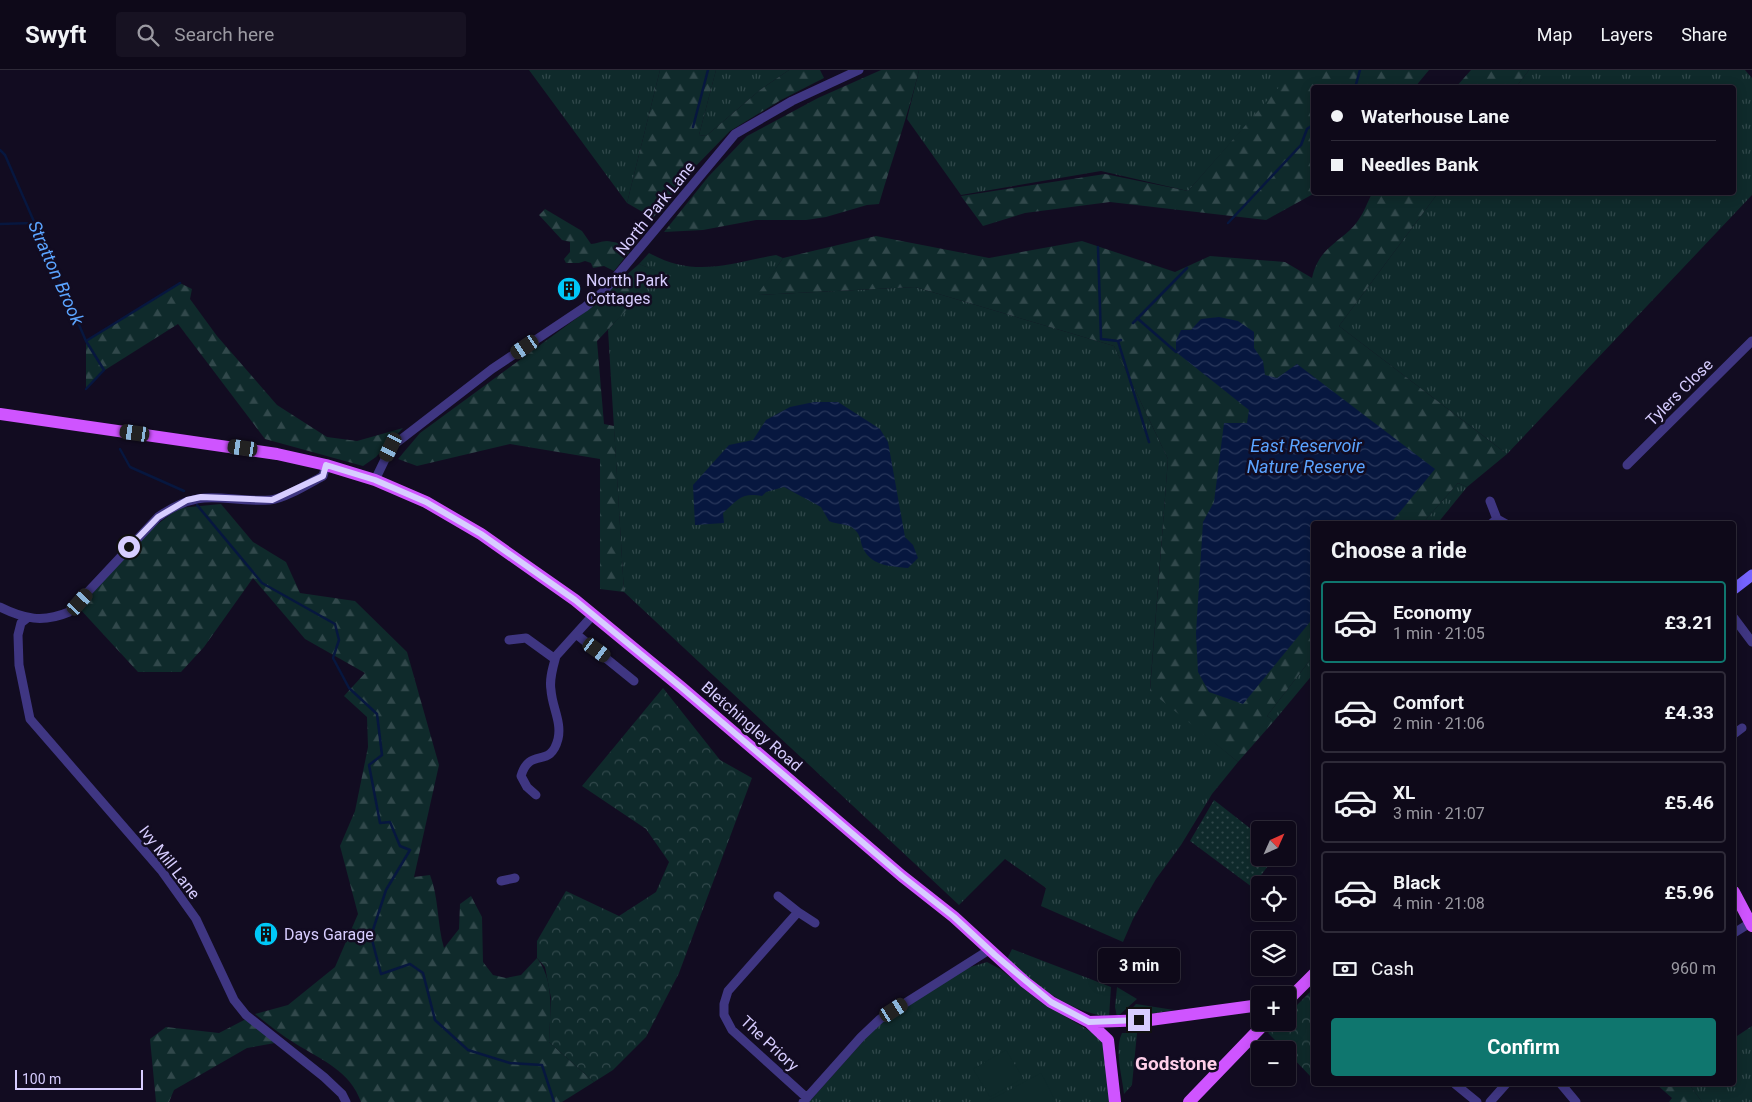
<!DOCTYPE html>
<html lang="en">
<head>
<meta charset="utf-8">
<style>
	body { margin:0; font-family:Roboto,sans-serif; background:#171222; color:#f1f3f6; height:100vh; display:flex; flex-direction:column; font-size:19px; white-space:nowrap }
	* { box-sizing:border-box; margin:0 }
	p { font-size:16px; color:#9b9aa2 }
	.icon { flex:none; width:28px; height:28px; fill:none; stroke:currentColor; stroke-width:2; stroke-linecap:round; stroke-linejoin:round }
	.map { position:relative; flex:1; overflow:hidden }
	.side { position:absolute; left:1311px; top:451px; width:425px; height:565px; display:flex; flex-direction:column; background:#0e0919; border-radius:5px; box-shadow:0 2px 12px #0003,0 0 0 1px #2e2a38 }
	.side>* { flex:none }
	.top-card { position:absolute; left:1311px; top:15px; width:425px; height:110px; border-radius:5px; box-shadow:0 2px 12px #0003,0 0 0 1px #2e2a38; display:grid; align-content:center; height:110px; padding:0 20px; background:#0e0919 }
	.needle { width:32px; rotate:45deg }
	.controls { position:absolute; left:1251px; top:751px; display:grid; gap:10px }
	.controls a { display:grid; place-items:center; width:45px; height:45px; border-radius:5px; background:#0e0919; box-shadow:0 2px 12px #0003,0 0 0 1px #2e2a38; font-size:25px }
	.scale { position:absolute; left:15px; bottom:12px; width:128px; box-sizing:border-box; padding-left:5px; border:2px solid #d7cdff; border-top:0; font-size:14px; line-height:18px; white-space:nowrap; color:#d7cdff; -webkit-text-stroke:4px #120c21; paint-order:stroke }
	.end { position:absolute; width:22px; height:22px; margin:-11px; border:6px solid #d7cdff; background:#111; box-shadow:0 0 0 2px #111 }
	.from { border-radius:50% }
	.bubble { position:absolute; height:35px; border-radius:5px; background:#0e0919; box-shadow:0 2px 12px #0003,0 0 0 1px #2e2a38; font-size:16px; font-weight:700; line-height:35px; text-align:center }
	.car { position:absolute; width:15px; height:30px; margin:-15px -8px; border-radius:6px; box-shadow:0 0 4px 1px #0007; background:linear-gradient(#222 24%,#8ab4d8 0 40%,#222 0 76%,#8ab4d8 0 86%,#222 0) }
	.top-card b { display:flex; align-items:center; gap:18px; height:48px; font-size:19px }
	.top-card b+b { border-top:1px solid #2e2a38 }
	.top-card i { width:12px; height:12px; background:#f1f3f6 }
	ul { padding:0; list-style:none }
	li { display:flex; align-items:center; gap:15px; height:82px; margin:0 10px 8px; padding:0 10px; border:2px solid #2e2a38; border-radius:5px }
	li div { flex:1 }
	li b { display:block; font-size:19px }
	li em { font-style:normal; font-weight:700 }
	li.active { border-color:#0f766e }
	li>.icon { width:45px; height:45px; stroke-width:1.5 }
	h2 { padding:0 20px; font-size:22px; line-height:60px }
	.pay { display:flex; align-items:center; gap:12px; height:55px; padding:0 20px; font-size:19px }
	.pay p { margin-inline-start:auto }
	.primary-button { display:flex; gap:10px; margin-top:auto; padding:10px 20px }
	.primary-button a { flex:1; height:58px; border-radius:5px; background:#0f766e; color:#fff; font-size:20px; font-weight:700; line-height:58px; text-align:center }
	header { display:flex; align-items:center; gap:30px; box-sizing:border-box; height:70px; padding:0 25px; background:#0e0919; border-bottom:1px solid #2e2a38 }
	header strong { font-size:24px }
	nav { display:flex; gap:28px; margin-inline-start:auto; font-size:18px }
	.search { width:350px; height:45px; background:#171222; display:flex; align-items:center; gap:12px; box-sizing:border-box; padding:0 18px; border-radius:5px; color:#9b9aa2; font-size:19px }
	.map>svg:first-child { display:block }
</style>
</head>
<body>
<header>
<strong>Swyft</strong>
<div class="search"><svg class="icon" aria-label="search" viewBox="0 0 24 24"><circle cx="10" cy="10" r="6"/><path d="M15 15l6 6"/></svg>Search here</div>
<nav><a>Map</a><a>Layers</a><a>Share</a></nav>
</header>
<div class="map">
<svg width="1752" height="1032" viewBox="0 0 1752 1032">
	<defs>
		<pattern id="grass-tufts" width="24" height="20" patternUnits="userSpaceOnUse" patternTransform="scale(1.25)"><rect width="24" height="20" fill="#0f2a2b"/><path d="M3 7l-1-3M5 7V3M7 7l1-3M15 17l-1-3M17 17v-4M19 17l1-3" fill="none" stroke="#31484b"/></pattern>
		<pattern id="forest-firs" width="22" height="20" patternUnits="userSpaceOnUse" patternTransform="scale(1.25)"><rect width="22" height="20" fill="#0f2a2b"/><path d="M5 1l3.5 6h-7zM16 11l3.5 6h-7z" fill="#31484b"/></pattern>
		<pattern id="park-crowns" width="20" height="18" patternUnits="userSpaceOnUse" patternTransform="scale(1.25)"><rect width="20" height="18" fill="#0f2a2b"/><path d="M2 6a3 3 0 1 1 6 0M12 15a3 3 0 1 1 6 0" fill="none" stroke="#31484b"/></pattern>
		<pattern id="garden-dots" width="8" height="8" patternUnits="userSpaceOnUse" patternTransform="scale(1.25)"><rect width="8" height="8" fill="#0f2a2b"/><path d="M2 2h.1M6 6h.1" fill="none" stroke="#31484b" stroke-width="1.8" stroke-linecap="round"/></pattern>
		<pattern id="water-waves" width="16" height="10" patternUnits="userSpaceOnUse" patternTransform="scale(1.25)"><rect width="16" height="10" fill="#07173f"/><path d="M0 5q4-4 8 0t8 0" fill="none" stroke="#2a385c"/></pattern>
	</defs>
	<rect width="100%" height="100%" fill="#120c21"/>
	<!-- grass -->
	<path fill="url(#grass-tufts)" d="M 529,0 L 660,0 L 627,133 Z
		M 716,0 L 789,0 L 760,20 L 706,66 L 699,65 Z
		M 919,0 L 1295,0 L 1188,121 L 1101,101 L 961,125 L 907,49 Z
		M 1529,0 L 1745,0 L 1752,8 L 1752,125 L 1507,384 L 1339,256 L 1438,123 L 1734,122 L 1734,18 L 1516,17 Z
		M 649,183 C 695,208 727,194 776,185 L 783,188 L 758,225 L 915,217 L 1114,276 L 1168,389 L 1150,619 L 1238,692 L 1212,724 L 1181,775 L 1156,809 L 1133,849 L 1123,872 L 1041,836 L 1046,818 L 1005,789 L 959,835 L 624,522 L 608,260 L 659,202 L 639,194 Z
		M 1458,413 L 1467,417 L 1437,454 L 1422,454 Z
		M 1314,585 L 1314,603 L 1274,651 L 1267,646 Z
		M 1012,879 L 1111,917 L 1109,947 C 1066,941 1038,916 1007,889 Z
		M 987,892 L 1000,899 L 1041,932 L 1100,967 L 1105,977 L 1111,1032 L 809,1032 L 875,958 L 901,938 L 964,899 Z
		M 1117,917 L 1137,929 L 1117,947 L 1115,937 Z
		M 1136,934 L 1174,940 L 1123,948 Z
		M 1752,956 L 1752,1032 L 1702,1032 L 1689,1014 L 1734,1014 L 1734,968 Z
		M 1122,963 L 1137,963 L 1132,1015 L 1124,1024 C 1122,1005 1114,980 1122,963 Z"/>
	<!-- forest -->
	<path fill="url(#forest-firs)" d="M 660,0 L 716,0 L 699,65 L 706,66 L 760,20 L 789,0 L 820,0 L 824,8 L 781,30 L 730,61 L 693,99 L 653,148 L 627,133 Z
		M 881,0 L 919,0 C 908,46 892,89 879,134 L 867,135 L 826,147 L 806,150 L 756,150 L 703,160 L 664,162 L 708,107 L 747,66 L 818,28 Z
		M 1294,0 L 1429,0 L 1415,17 L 1314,18 L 1315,123 L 1266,150 L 1110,132 L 1025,143 L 983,156 L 961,126 L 1105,104 L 1188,121 Z
		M 1471,0 L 1529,0 L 1516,17 L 1456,17 Z
		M 1372,123 L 1438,123 L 1339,256 L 1507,384 L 1467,417 L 1458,413 L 1422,454 L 1314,454 L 1314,585 L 1267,646 L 1274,651 L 1238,692 L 1150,621 L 1168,389 L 1114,276 L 915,217 L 757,225 L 783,188 L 876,166 L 989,188 L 1082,171 L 1175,202 L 1210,186 L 1285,192 L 1312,208 C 1318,182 1332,176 1350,160 C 1361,150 1366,136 1372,123 Z
		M 545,139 L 582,161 L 591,174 C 596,174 601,171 607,171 C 611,171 626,175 630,176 L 630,181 L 614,201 L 604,196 L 593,198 L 591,193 L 585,191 L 579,193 L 566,193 L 564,189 L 570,182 L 570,172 L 562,170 L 539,145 Z
		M 639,194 L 660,202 L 641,225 L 597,271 L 604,354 L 614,356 L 624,522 L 600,519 L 600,389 L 510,374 L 417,396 L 398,389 L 420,363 L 581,245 Z
		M 180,213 L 192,219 L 190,229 L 217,266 L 277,335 L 327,367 L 357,371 L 403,358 L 376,387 L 363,396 L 265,369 L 178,254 L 105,300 L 86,319 L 86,271 Z
		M 221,434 L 253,472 L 286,492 L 300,523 L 355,531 L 407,582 L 439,695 L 414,807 L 430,805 C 439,828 437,854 444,878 L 459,859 L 460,834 L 471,826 L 482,847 L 483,892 L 493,905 L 506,908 L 521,905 L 537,888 C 555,911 550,944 549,972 L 594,1012 L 562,1032 L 361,1032 C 350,1001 322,990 296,974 C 281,965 268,954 255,944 L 288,935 L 335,897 L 358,844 L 340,776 L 355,741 L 368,677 L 367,647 L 344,626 L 365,603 L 305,569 L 253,508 L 204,577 L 181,602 L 138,602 L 79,538 L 150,460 L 179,438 Z
		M 246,949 L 275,973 L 247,978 L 174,1020 L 169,1032 L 156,1032 L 150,969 L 166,957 L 219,963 Z
		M 1656,1014 L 1689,1014 L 1702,1032 L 1669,1032 L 1672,1028 Z"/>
	<!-- park -->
	<path fill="url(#park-crowns)" d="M 663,618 L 720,690 L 752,708 L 679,903 L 646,967 L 613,1000 L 594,1012 L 549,972 L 551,928 L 545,897 L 537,888 L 537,871 L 566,821 L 619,846 L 656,822 L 669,792 L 646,759 L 582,716 Z
		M 1314,918 L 1314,1009 L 1313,1009 L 1288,983 L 1288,980 L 1285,980 L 1268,963 L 1279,953 L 1288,952 L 1288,944 Z"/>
	<!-- garden -->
	<path fill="url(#garden-dots)" d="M 1214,730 L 1260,766 L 1260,788 L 1274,788 L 1252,817 L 1190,771 Z"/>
	<!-- pitch -->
	<path fill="#0f2a2b" d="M 1006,980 L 1023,1008 L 990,1027 L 973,999 Z
		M 1041,1003 L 1056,1032 L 986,1032 Z"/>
	<!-- water -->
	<path fill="url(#water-waves)" d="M 1219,247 L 1238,251 L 1254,262 L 1254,278 L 1263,291 L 1265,305 L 1277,308 L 1297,294 L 1435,399 L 1390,454 L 1314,454 L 1314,547 L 1243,634 L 1209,622 L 1198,602 L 1196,563 L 1203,452 L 1214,432 L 1224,353 L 1247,353 L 1249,340 L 1176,282 L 1176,271 L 1181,260 L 1191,260 L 1201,249 Z
		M 814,332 L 838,332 L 880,359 L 888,372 L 905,467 L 913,475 L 918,488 L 908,498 C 889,496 870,496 862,476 C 860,469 860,464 854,459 C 848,453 837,455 829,451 L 821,437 L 784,417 L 766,422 L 762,426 C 742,422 738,429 723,443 L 724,453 L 695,455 L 693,415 L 729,375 L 753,370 L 766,350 L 790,337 Z"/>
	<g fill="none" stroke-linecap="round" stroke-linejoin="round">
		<!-- stream -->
		<path stroke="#07173f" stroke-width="2.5" d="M 1355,18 L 1360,0
			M 693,57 L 708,0
			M 0,80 L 5,85 L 86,271 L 104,300 L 86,319
			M 1228,153 L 1301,75 L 1307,59 L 1314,54
			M 0,154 L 33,153
			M 1098,177 L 1101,269 L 1118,271
			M 1137,248 L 1176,282
			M 1133,253 L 1187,198
			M 1121,270 L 1118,271 L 1149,372
			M 86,271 L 180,213
			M 120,379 L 130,397 L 184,421
			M 197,435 L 262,513 L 335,554 L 339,570 L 333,588 L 349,618 L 377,644 L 382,685 L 369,695 L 380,753 L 390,752 L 400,776 L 410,780 L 386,820 L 371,866 L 381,904 L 410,894 L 423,903 L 435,950 L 468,980 L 510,993 L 542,995 L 554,1032"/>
		<!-- minor -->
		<path stroke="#3f3682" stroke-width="9" d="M 1627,395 L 1752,271
			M 375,410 L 391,377 L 492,299 L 585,237 L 604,221 L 735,64 L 792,31 L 859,0
			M 1490,431 L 1497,449
			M 1491,454 L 1497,449 L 1506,454
			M 0,537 C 24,549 43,553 69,542 L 158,447 C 203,415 222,433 270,430 C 284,429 310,413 323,406 L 326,395
			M 1734,548 L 1752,572
			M 26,549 L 21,553 L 18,565 L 19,595 L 30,649 L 161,800 L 196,849 L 234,930 L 246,945 L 324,1007 L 342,1024 L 346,1032
			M 576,564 L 634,611
			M 509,570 L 526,568 L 555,589
			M 1734,664 L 1742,658
			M 536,725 L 527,717 L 521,706 C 530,676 550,700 558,669 C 562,652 552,637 551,620 C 549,609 553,597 556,586 L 593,545
			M 501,811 L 515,808
			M 778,826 L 798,842
			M 1734,863 L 1750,853
			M 1455,1014 L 1477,1032
			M 1561,1014 L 1576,1032
			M 807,1028 L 732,960 L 724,945 L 724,934 L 728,921 L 798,842 L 815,853
			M 803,1032 L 861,967 L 880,949 L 989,880
			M 1490,1032 L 1506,1014"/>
		<!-- secondary -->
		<path stroke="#7664ff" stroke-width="11" d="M 1734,519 L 1752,505"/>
		<!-- primary -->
		<path stroke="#cf54ff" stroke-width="12" d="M 0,344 L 277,384 L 326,395 L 375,410 L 426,432 L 481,464 L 575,530 L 682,618 L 902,806 L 954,847 L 1025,912 L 1051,932 L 1089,952 L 1108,970 L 1115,1032
			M 1734,822 L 1752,856
			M 1288,930 L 1314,904
			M 1089,952 L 1150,950 L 1260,935
			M 1189,1032 L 1266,952"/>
	</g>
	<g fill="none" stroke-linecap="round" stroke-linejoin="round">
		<!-- route -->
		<path stroke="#d7cdff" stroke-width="6" d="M 129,477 L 158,447 L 187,430 L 201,427 L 272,430 L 323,406 L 326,395 L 375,410 L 426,432 L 481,464 L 575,530 L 682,618 L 902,806 L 954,847 L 995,885 L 1051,932 L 1089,952 L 1139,950"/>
	</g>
	<!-- icons -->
	<defs>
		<g id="building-disc" transform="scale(1.25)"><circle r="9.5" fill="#00c8f8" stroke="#120c21"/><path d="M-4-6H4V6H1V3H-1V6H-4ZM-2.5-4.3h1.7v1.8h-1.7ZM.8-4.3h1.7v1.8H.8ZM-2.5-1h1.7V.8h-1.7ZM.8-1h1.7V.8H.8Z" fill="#111"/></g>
	</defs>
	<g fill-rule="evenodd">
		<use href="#building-disc" x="569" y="219"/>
		<use href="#building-disc" x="266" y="864"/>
	</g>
	<g text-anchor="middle" stroke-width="5" stroke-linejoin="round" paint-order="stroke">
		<!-- street labels -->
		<g font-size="16" fill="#d7cdff" stroke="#120c21">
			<text transform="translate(655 138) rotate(-51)" y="6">North Park Lane</text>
			<text transform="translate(1679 322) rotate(-45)" y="6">Tylers Close</text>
			<text transform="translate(752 656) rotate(41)" y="6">Bletchingley Road</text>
			<text transform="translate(170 792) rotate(52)" y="6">Ivy Mill Lane</text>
			<text transform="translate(770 973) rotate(43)" y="6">The Priory</text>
		</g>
		<!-- poi labels -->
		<g font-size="16" fill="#d7cdff" stroke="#120c21" text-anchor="start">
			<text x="586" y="216">Nortth Park<tspan x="586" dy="18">Cottages</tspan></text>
			<text x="284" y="870">Days Garage</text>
		</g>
		<!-- water labels -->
		<g font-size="18" font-style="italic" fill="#5ba4ff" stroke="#120c21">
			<text transform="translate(56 203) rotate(66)" y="6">Stratton Brook</text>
			<text x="1306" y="382">East Reservoir<tspan x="1306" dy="21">Nature Reserve</tspan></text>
		</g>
		<!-- quarter labels -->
		<g font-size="19" font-weight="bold" fill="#ffcfe9" stroke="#120c21">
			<text x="1176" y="1000">Godstone</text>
		</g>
	</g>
</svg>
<div class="controls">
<a><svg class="needle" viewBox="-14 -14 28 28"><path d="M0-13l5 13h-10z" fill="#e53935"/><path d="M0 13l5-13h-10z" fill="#9b9aa2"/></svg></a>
<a><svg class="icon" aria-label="locate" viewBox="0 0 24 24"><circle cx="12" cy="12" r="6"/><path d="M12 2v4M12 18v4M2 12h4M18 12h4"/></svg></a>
<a><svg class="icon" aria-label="layers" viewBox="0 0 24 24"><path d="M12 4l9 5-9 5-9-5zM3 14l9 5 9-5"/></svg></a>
<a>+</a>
<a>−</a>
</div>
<div class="scale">100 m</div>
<i class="end from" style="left:129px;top:477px"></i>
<i class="end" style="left:1139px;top:950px"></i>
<div class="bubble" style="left:1098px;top:878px;width:82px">3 min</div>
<i class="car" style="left:525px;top:277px;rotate:236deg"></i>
<i class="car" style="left:135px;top:363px;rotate:278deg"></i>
<i class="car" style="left:391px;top:377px;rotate:206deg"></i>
<i class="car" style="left:243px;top:378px;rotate:278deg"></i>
<i class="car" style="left:80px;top:532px;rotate:42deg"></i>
<i class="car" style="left:597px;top:580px;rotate:126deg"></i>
<i class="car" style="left:894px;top:940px;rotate:57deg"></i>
<div class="top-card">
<b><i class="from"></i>Waterhouse Lane</b>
<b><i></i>Needles Bank</b>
</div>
<section class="side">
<h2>Choose a ride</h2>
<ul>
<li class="active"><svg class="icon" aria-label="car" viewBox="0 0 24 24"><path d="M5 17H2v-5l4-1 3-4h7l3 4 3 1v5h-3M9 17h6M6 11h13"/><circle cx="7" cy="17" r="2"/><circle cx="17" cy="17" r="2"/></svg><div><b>Economy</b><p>1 min · 21:05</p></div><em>£3.21</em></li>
<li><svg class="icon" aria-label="car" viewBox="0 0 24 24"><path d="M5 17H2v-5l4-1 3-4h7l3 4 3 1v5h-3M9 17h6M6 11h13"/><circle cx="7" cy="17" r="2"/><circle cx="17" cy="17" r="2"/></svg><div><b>Comfort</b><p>2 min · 21:06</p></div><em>£4.33</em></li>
<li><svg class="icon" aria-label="car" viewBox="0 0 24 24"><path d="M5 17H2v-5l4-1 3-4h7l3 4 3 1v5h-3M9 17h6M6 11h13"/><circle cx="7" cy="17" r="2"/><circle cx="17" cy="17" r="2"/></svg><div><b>XL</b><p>3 min · 21:07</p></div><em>£5.46</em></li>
<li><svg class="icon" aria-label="car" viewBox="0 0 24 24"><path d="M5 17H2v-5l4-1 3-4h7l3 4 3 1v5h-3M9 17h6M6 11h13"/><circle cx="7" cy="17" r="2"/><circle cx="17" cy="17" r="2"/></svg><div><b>Black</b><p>4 min · 21:08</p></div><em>£5.96</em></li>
</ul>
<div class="pay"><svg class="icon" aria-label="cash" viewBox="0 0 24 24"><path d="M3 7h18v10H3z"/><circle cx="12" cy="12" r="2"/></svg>Cash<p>960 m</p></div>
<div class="primary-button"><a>Confirm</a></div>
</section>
</div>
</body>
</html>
